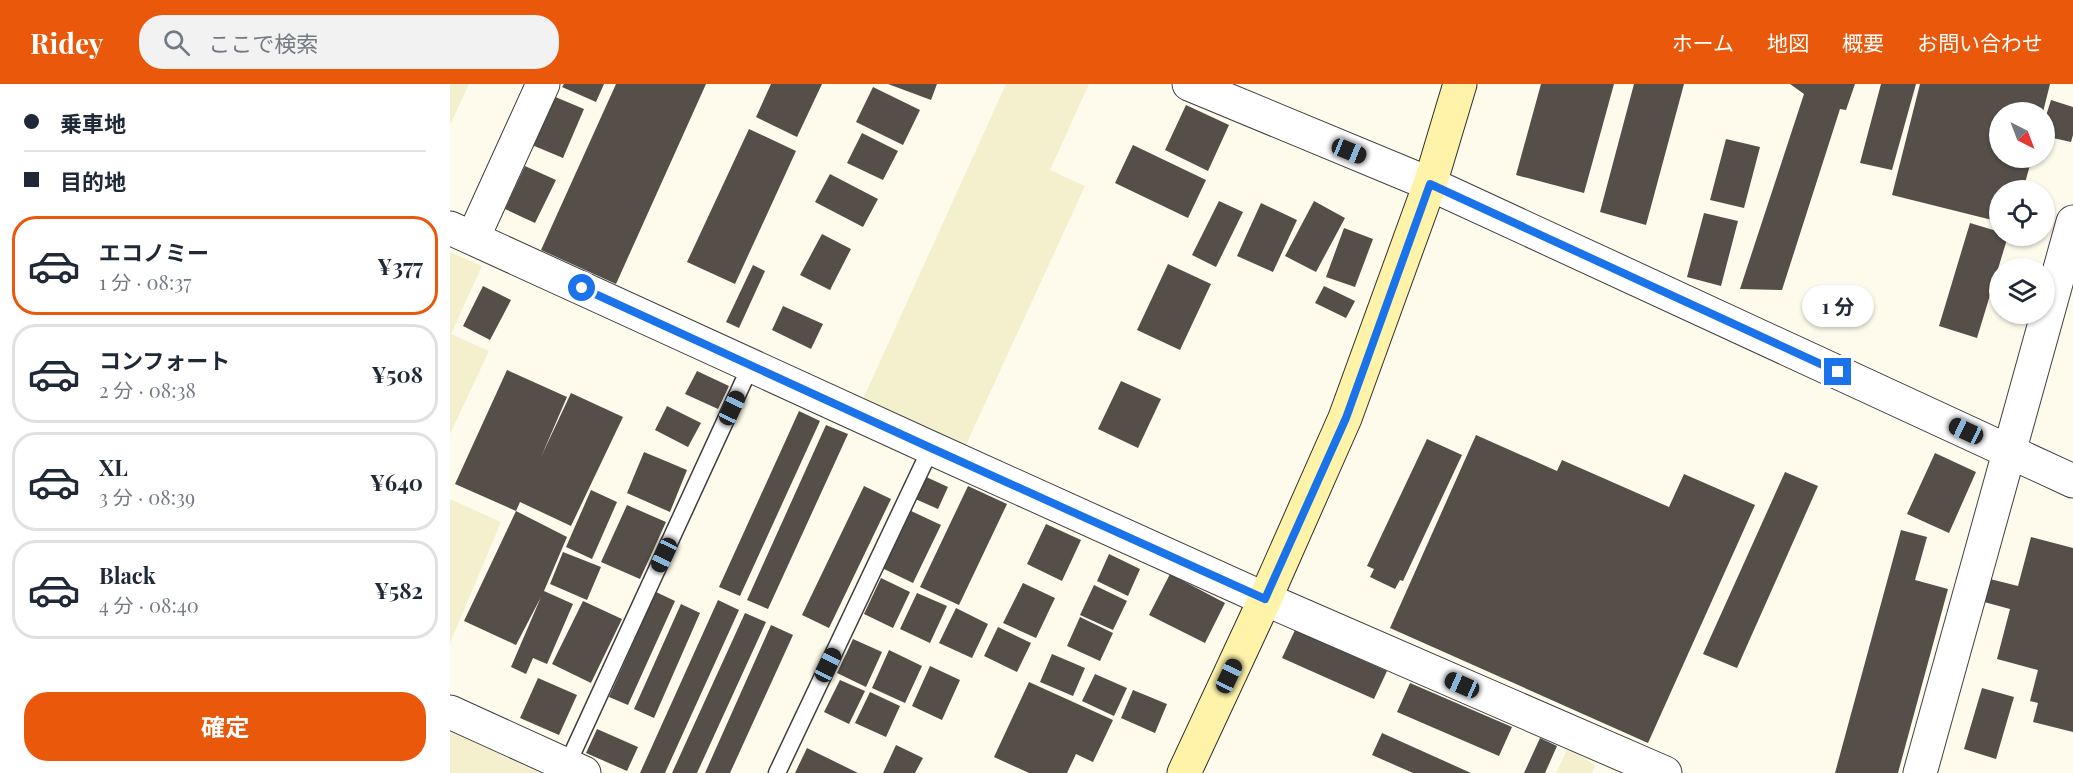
<!DOCTYPE html>
<html lang="ja">
<head>
<meta charset="utf-8">
<style>
	body { margin:0; font-family:"Playfair Display","Noto Sans JP",serif; background:#f2f2f3; color:#1f2937; height:100vh; display:flex; flex-direction:column; font-size:22px; white-space:nowrap }
	* { box-sizing:border-box; margin:0 }
	p { font-size:20px; color:#747a83 }
	.icon { flex:none; width:33px; height:33px; fill:none; stroke:currentColor; stroke-width:2; stroke-linecap:round; stroke-linejoin:round }
	.map { position:relative; flex:1; overflow:hidden }
	.side { display:flex; flex-direction:column; background:#fff; width:450px }
	.side>* { flex:none }
	.top-card { display:grid; align-content:center; height:132px; padding:0 24px; background:#fff }
	.needle { width:39px; rotate:138deg }
	.buttons { position:absolute; left:1539px; top:18px; display:grid; gap:12px }
	.buttons a { display:grid; place-items:center; width:66px; height:66px; border-radius:50%; background:#fff; box-shadow:0 2px 4px #0004; font-size:30px }
	.end { position:absolute; width:27px; height:27px; margin:-14px; border:8px solid #1a73e8; background:#fff; box-shadow:0 0 0 3px #fff }
	.from { border-radius:50% }
	.bubble { position:absolute; height:42px; border-radius:21px; background:#fff; box-shadow:0 2px 4px #0004; font-size:20px; font-weight:700; line-height:42px; text-align:center }
	.car { position:absolute; width:18px; height:36px; margin:-18px -9px; border-radius:8px; box-shadow:0 0 4px 2px #0007; background:linear-gradient(#222 24%,#8ab4d8 0 40%,#222 0 76%,#8ab4d8 0 86%,#222 0) }
	.top-card b { display:flex; align-items:center; gap:21px; height:57px; font-size:22px }
	.top-card b+b { border-top:2px solid #e0e1e3 }
	.top-card i { width:15px; height:15px; background:#1f2937 }
	ul { padding:0; list-style:none }
	li { display:flex; align-items:center; gap:18px; height:99px; margin:0 12px 9px; padding:0 12px; border:3px solid #e0e1e3; border-radius:24px }
	li div { flex:1 }
	li b { display:block; font-size:22px }
	li em { font-style:normal; font-weight:700 }
	li.on { border-color:#ea580c }
	li>.icon { width:54px; height:54px; stroke-width:1.5 }
	.action { display:flex; gap:12px; margin-top:auto; padding:12px 24px }
	.action a { flex:1; height:69px; border-radius:24px; background:#ea580c; color:#fff; font-size:24px; font-weight:700; line-height:69px; text-align:center }
	header { display:flex; align-items:center; gap:36px; box-sizing:border-box; height:84px; padding:0 30px; background:#ea580c; color:#fff }
	header strong { font-size:28px }
	nav { display:flex; gap:33px; margin-inline-start:auto; font-size:21px }
	.search { width:420px; height:54px; background:#f2f2f3; display:flex; align-items:center; gap:15px; box-sizing:border-box; padding:0 21px; border-radius:24px; color:#747a83; font-size:22px }
	main { display:flex; flex:1; min-height:0 }
	.map>svg:first-child { display:block }
</style>
</head>
<body>
<header>
<strong>Ridey</strong>
<div class="search"><svg class="icon" aria-label="search" viewBox="0 0 24 24"><circle cx="10" cy="10" r="6"/><path d="M15 15l6 6"/></svg>ここで検索</div>
<nav><a>ホーム</a><a>地図</a><a>概要</a><a>お問い合わせ</a></nav>
</header>
<main>
<section class="side">
<div class="top-card">
<b><i class="from"></i>乗車地</b>
<b><i></i>目的地</b>
</div>
<ul>
<li class="on"><svg class="icon" aria-label="car" viewBox="0 0 24 24"><path d="M5 17H2v-5l4-1 3-4h7l3 4 3 1v5h-3M9 17h6M6 11h13"/><circle cx="7" cy="17" r="2"/><circle cx="17" cy="17" r="2"/></svg><div><b>エコノミー</b><p>1 分 · 08:37</p></div><em>¥377</em></li>
<li><svg class="icon" aria-label="car" viewBox="0 0 24 24"><path d="M5 17H2v-5l4-1 3-4h7l3 4 3 1v5h-3M9 17h6M6 11h13"/><circle cx="7" cy="17" r="2"/><circle cx="17" cy="17" r="2"/></svg><div><b>コンフォート</b><p>2 分 · 08:38</p></div><em>¥508</em></li>
<li><svg class="icon" aria-label="car" viewBox="0 0 24 24"><path d="M5 17H2v-5l4-1 3-4h7l3 4 3 1v5h-3M9 17h6M6 11h13"/><circle cx="7" cy="17" r="2"/><circle cx="17" cy="17" r="2"/></svg><div><b>XL</b><p>3 分 · 08:39</p></div><em>¥640</em></li>
<li><svg class="icon" aria-label="car" viewBox="0 0 24 24"><path d="M5 17H2v-5l4-1 3-4h7l3 4 3 1v5h-3M9 17h6M6 11h13"/><circle cx="7" cy="17" r="2"/><circle cx="17" cy="17" r="2"/></svg><div><b>Black</b><p>4 分 · 08:40</p></div><em>¥582</em></li>
</ul>
<div class="action"><a>確定</a></div>
</section>
<div class="map">
<svg width="1623" height="689" viewBox="0 0 1623 689">
	<rect width="100%" height="100%" fill="#fffbec"/>
	<!-- farmland -->
	<path fill="#f4f0cd" d="M 0,0 L 19,0 L 0,41 Z
		M 556,0 L 639,0 L 600,86 L 635,102 L 516,361 L 413,315 Z
		M 0,168 L 32,182 L 1,250 L 39,267 L 0,350 Z
		M 0,415 L 51,438 L 0,559 Z
		M 0,647 L 90,689 L 0,689 Z
		M 1118,664 L 1145,681 L 1142,689 L 1106,689 Z"/>
	<!-- building -->
	<path fill="#554e49" d="M 114,0 L 154,0 L 146,18 L 112,3 Z
		M 166,0 L 256,0 L 166,200 L 91,166 Z
		M 321,0 L 372,0 L 347,53 L 306,33 Z
		M 438,0 L 487,0 L 481,16 Z
		M 1091,0 L 1164,0 L 1134,109 L 1066,91 Z
		M 1184,0 L 1234,0 L 1196,141 L 1150,128 Z
		M 1340,0 L 1405,0 L 1396,26 L 1390,25 L 1332,206 L 1290,205 L 1354,10 Z
		M 1431,0 L 1466,0 L 1442,86 L 1410,79 Z
		M 1470,0 L 1600,0 L 1593,28 L 1550,28 L 1550,74 L 1582,74 L 1573,106 L 1550,106 L 1550,138 L 1442,111 Z
		M 423,3 L 470,26 L 453,61 L 406,38 Z
		M 103,12 L 134,25 L 113,74 L 82,61 Z
		M 1601,16 L 1623,23 L 1623,51 L 1621,58 L 1594,52 L 1594,38 Z
		M 736,21 L 779,41 L 758,87 L 715,66 Z
		M 299,45 L 346,67 L 285,200 L 237,178 Z
		M 412,49 L 448,67 L 433,96 L 397,79 Z
		M 1276,55 L 1310,63 L 1294,124 L 1260,116 Z
		M 683,61 L 756,96 L 738,134 L 665,99 Z
		M 75,82 L 106,96 L 85,139 L 55,125 Z
		M 380,90 L 428,115 L 413,143 L 365,118 Z
		M 769,117 L 793,128 L 766,183 L 742,171 Z
		M 864,117 L 895,134 L 866,188 L 835,172 Z
		M 811,119 L 847,136 L 823,188 L 787,172 Z
		M 1254,129 L 1288,137 L 1271,202 L 1237,193 Z
		M 1520,139 L 1550,148 L 1550,152 L 1558,152 L 1527,254 L 1489,242 Z
		M 894,144 L 923,155 L 905,203 L 876,193 Z
		M 372,150 L 401,165 L 380,206 L 350,191 Z
		M 718,180 L 761,200 L 730,266 L 687,246 Z
		M 303,181 L 315,187 L 289,244 L 276,238 Z
		M 33,202 L 61,216 L 40,256 L 13,242 Z
		M 874,202 L 905,217 L 896,234 L 865,219 Z
		M 333,222 L 373,240 L 361,265 L 322,246 Z
		M 57,286 L 117,313 L 91,373 L 121,309 L 173,333 L 121,442 L 70,418 L 66,427 L 5,400 Z
		M 247,287 L 279,302 L 268,325 L 235,310 Z
		M 671,297 L 711,315 L 688,364 L 648,345 Z
		M 217,322 L 251,339 L 238,363 L 205,346 Z
		M 349,327 L 370,337 L 290,512 L 269,503 Z
		M 376,341 L 398,350 L 318,525 L 297,516 Z
		M 1026,351 L 1107,387 L 1112,376 L 1219,423 L 1234,390 L 1305,421 L 1198,659 L 940,544 Z
		M 977,355 L 1012,371 L 953,497 L 950,496 L 945,505 L 920,493 L 924,485 L 917,482 Z
		M 194,368 L 237,386 L 220,428 L 177,409 Z
		M 1485,369 L 1526,388 L 1499,449 L 1457,430 Z
		M 1335,388 L 1368,402 L 1287,584 L 1253,570 Z
		M 474,392 L 498,403 L 488,425 L 463,414 Z
		M 414,402 L 441,415 L 379,544 L 352,531 Z
		M 518,402 L 557,420 L 509,521 L 470,503 Z
		M 141,406 L 167,418 L 142,475 L 116,463 Z
		M 177,421 L 216,438 L 190,495 L 151,478 Z
		M 459,426 L 491,441 L 463,499 L 432,484 Z
		M 66,427 L 117,453 L 94,507 L 123,520 L 97,580 L 83,574 L 76,590 L 61,583 L 91,513 L 66,561 L 14,537 Z
		M 596,440 L 631,456 L 612,497 L 577,480 Z
		M 1451,446 L 1477,453 L 1465,496 L 1498,505 L 1448,689 L 1385,689 Z
		M 1581,453 L 1623,464 L 1623,648 L 1583,638 L 1588,619 L 1580,617 L 1588,586 L 1547,575 L 1560,525 L 1534,518 L 1540,495 L 1568,502 Z
		M 113,468 L 151,483 L 137,516 L 100,500 Z
		M 659,470 L 690,485 L 678,512 L 647,497 Z
		M 720,490 L 775,519 L 755,559 L 699,531 Z
		M 431,494 L 460,508 L 443,544 L 414,530 Z
		M 573,499 L 605,514 L 586,554 L 553,539 Z
		M 644,501 L 677,517 L 663,546 L 630,531 Z
		M 206,508 L 225,517 L 178,621 L 159,613 Z
		M 467,509 L 497,522 L 480,559 L 450,545 Z
		M 268,516 L 289,526 L 215,689 L 190,689 Z
		M 133,517 L 172,535 L 141,599 L 102,580 Z
		M 231,520 L 250,529 L 204,634 L 184,625 Z
		M 506,524 L 538,540 L 522,574 L 489,559 Z
		M 295,529 L 316,538 L 247,689 L 222,689 Z
		M 630,533 L 663,549 L 650,577 L 617,562 Z
		M 321,541 L 343,551 L 280,689 L 255,689 Z
		M 548,543 L 581,559 L 567,588 L 534,572 Z
		M 845,546 L 937,587 L 924,615 L 832,574 Z
		M 403,555 L 432,568 L 416,603 L 387,589 Z
		M 439,566 L 472,582 L 455,619 L 422,604 Z
		M 602,570 L 635,584 L 623,612 L 590,598 Z
		M 480,582 L 510,596 L 492,636 L 462,622 Z
		M 645,590 L 677,604 L 664,632 L 632,617 Z
		M 88,594 L 127,611 L 109,651 L 70,634 Z
		M 390,596 L 415,607 L 399,640 L 374,628 Z
		M 579,598 L 663,636 L 643,678 L 626,670 L 617,689 L 579,689 L 544,673 Z
		M 960,599 L 1062,643 L 1049,672 L 947,628 Z
		M 1532,604 L 1564,613 L 1546,675 L 1514,665 Z
		M 683,606 L 717,620 L 705,649 L 671,634 Z
		M 420,608 L 450,622 L 436,653 L 405,639 Z
		M 147,645 L 188,663 L 177,687 L 136,669 Z
		M 932,649 L 1021,689 L 963,689 L 922,671 Z
		M 1090,654 L 1107,662 L 1095,689 L 1074,689 Z
		M 446,661 L 473,674 L 465,689 L 433,689 Z
		M 357,664 L 408,689 L 345,689 Z"/>
	<g fill="none" stroke-linecap="round" stroke-linejoin="round">
		<!-- lane casing -->
		<g stroke="#404040" stroke-width="19">
			<path id="lane" d="M 117,681 L 301,281
				M 327,689 L 481,364"/>
		</g>
		<!-- street casing -->
		<g stroke="#404040" stroke-width="35">
			<path id="street" d="M 739,0 L 980,100 L 1623,397
				M 0,144 L 481,364 L 815,515 L 1215,689
				M 23,154 L 93,0
				M 0,628 L 134,689
				M 1470,689 L 1623,138"/>
		</g>
		<!-- secondary casing -->
		<g stroke="#2f2f2f" stroke-width="35">
			<path id="secondary" d="M 734,689 L 815,515 L 895,334 L 980,100 L 1010,0"/>
		</g>
		<!-- lane -->
		<use href="#lane" stroke="#fff" stroke-width="16"/>
		<!-- street -->
		<use href="#street" stroke="#fff" stroke-width="33"/>
		<!-- secondary -->
		<use href="#secondary" stroke="#fef3a8" stroke-width="33"/>
	</g>
	<g fill="none" stroke-linecap="round" stroke-linejoin="round">
		<!-- route -->
		<path stroke="#1a73e8" stroke-width="8" d="M 132,204 L 481,364 L 815,515 L 896,334 L 980,100 L 1388,288"/>
	</g>
</svg>
<div class="buttons">
<a><svg class="needle" viewBox="-14 -14 28 28"><path d="M0-13l5 13h-10z" fill="#e53935"/><path d="M0 13l5-13h-10z" fill="#747a83"/></svg></a>
<a><svg class="icon" aria-label="locate" viewBox="0 0 24 24"><circle cx="12" cy="12" r="6"/><path d="M12 2v4M12 18v4M2 12h4M18 12h4"/></svg></a>
<a><svg class="icon" aria-label="layers" viewBox="0 0 24 24"><path d="M12 4l9 5-9 5-9-5zM3 14l9 5 9-5"/></svg></a>
</div>
<i class="end from" style="left:132px;top:204px"></i>
<i class="end" style="left:1388px;top:288px"></i>
<div class="bubble" style="left:1352px;top:201px;width:72px">1 分</div>
<i class="car" style="left:899px;top:67px;rotate:112deg"></i>
<i class="car" style="left:282px;top:324px;rotate:25deg"></i>
<i class="car" style="left:1516px;top:347px;rotate:295deg"></i>
<i class="car" style="left:214px;top:471px;rotate:205deg"></i>
<i class="car" style="left:378px;top:581px;rotate:26deg"></i>
<i class="car" style="left:779px;top:592px;rotate:25deg"></i>
<i class="car" style="left:1012px;top:601px;rotate:294deg"></i>
</div>
</main>
</body>
</html>
